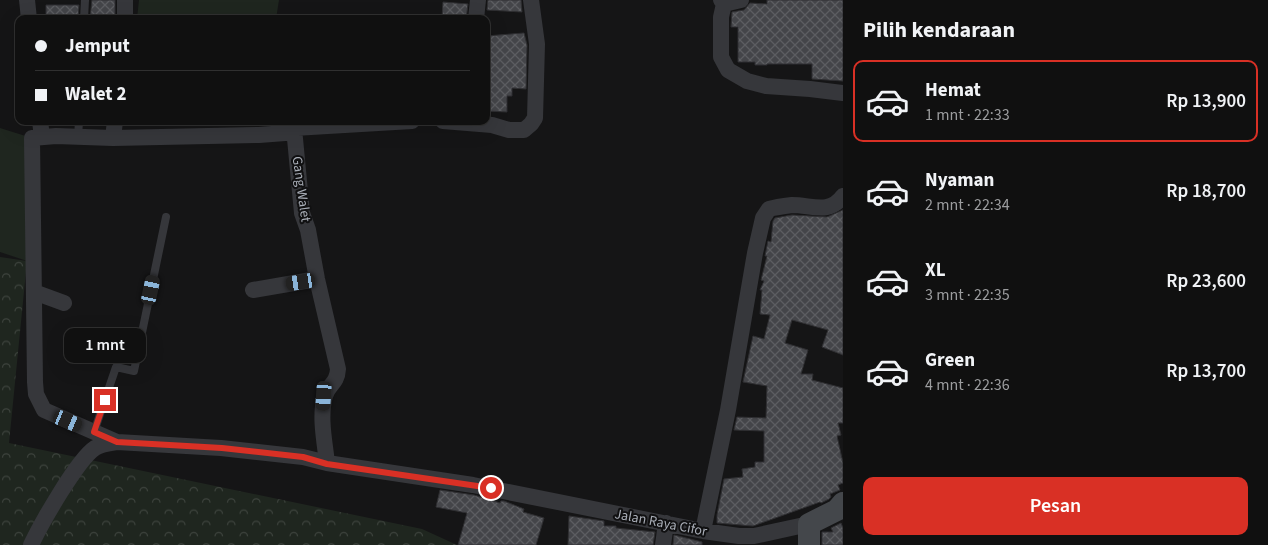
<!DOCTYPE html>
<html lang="id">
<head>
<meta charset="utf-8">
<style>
	body { margin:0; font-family:"Source Sans 3",sans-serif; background:#191919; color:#f1f3f6; height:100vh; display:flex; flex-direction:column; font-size:19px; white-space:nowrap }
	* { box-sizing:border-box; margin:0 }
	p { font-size:16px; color:#9c9d9f }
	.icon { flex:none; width:28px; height:28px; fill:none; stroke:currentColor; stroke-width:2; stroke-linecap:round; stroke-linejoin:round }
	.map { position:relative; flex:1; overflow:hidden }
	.panel { display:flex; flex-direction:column; background:#101010; width:425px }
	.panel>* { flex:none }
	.guide { position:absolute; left:15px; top:15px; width:475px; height:110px; border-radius:10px; box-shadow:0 5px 20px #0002,0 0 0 1px #303030; display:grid; align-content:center; height:110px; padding:0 20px; background:#101010 }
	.end { position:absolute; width:22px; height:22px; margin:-11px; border:6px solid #d93025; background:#fff; box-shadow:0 0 0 2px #fff }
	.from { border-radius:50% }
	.bubble { position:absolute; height:35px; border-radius:10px; background:#101010; box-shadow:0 5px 20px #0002,0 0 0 1px #303030; font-size:16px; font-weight:600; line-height:35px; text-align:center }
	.car { position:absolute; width:15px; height:30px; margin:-15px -8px; border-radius:6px; box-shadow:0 0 4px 1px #0007; background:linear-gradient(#222 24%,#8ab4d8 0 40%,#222 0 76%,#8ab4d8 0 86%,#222 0) }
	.guide b { display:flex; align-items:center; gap:18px; height:48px; font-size:19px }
	.guide b+b { border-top:1px solid #303030 }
	.guide i { width:12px; height:12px; background:#f1f3f6 }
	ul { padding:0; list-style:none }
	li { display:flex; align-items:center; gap:15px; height:82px; margin:0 10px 8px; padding:0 10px; border:2px solid transparent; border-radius:10px }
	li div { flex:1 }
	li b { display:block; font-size:19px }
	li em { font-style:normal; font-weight:600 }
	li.active { border-color:#d93025 }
	li>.icon { width:45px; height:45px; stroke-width:1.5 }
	h2 { padding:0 20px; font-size:22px; line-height:60px }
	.cta { display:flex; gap:10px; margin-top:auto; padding:10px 20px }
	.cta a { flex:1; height:58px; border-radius:10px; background:#d93025; color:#fff; font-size:20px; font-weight:600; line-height:58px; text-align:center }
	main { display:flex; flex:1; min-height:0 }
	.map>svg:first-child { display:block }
</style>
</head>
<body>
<main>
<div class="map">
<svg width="843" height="545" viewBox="0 0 843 545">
	<defs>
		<pattern id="forest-crowns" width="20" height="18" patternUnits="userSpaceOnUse" patternTransform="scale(1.25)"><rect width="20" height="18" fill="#1f261f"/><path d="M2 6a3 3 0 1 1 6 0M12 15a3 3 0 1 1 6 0" fill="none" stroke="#3d433d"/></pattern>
		<pattern id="building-cross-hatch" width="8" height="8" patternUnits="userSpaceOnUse" patternTransform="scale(1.25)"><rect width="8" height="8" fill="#444549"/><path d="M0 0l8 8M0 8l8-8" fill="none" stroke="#5c5d61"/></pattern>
	</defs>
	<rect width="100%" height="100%" fill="#151516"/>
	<!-- forest -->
	<path fill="url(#forest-crowns)" d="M 0,257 L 27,261 L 9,443 L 422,529 L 457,545 L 0,545 Z"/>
	<!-- park -->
	<path fill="#1f261f" d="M 139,0 L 279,0 L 276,19 L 137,19 Z
		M 0,128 L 32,138 L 27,261 L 0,252 Z"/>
	<!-- building -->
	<path fill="url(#building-cross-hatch)" stroke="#2f2f32" d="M 92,0 L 115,0 L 115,19 L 90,19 Z
		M 488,0 L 521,0 L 522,12 L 487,10 Z
		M 767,0 L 843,0 L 843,81 L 812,79 L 812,64 L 767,64 L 767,65 L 755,65 L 755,62 L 738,62 L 738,27 L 731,27 L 732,12 L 744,10 L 750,3 L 767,4 Z
		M 443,2 L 468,4 L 466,19 L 442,19 Z
		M 46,5 L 79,5 L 78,19 L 46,19 Z
		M 524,33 L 527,45 L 526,89 L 512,88 L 512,96 L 507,96 L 507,112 L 486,111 L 486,36 Z
		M 843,210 L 843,355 L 822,347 L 828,330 L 792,320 L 785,343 L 808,350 L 801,374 L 813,374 L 812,380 L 843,388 L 843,423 L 838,423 L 841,435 L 837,436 L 843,463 L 843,483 L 838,485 L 840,490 L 830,494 L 831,497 L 829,499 L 821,503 L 820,502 L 753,526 L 717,523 L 717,515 L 724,479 L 743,477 L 742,469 L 755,467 L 755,462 L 764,462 L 764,431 L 734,430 L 737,417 L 766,418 L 767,386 L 743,382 L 753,336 L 764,339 L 770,315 L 760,314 L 762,290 L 760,290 L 764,281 L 761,280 L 767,256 L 765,256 L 768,241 L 771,242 L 773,221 L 775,218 L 792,215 L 827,217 Z
		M 440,490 L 474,495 L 500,503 L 501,501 L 504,501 L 524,509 L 523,512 L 544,518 L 536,545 L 458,545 L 467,513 L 436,507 Z
		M 569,516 L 604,521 L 604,526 L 616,526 L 616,528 L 655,532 L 653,545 L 568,545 Z
		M 841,523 L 843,528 L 843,545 L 822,545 L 822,532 L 833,532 L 831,528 Z
		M 674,535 L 702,542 L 702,545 L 673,545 Z"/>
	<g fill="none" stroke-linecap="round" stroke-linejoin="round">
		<!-- lane -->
		<path stroke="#36373b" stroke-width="8" d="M 84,19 L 85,0
			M 78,137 L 79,121
			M 94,432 L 116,367 L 134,371 L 166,217"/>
		<!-- street -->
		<path stroke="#36373b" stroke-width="16" d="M 27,0 L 29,19
			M 125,0 L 125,19
			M 721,0 L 724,4 L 721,17 L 721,57 L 728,70 L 747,81 L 766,86 L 810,89 L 843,93
			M 724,4 L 741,0
			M 476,19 L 478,0
			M 40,121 L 42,137
			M 412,121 L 294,128 L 285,133 L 259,135 L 113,138 L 56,136 L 32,138 L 35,382 L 36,394 L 44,410 L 117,442 L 221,448 L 303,457 L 327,463 L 473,485 L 703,531 L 739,536 L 754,536 L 809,524
			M 443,121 L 492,125 L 509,130 L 524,130 L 531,124 L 535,118 L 537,44 L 531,0
			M 294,128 L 302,213 L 308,230 L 317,279 L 338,369 C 337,385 328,384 325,396 C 319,417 325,443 327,463
			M 113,138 L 115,121
			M 253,290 L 317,279
			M 34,292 L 64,303
			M 703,531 L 728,410 L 755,253 L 763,218 L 769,209 C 776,207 784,206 792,205 C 812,205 829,215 843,196
			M 31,545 C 41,524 77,460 95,448 C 101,444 110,443 117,442
			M 663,545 L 666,523"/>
		<!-- secondary -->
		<path stroke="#44474b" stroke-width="22" d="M 809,545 L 809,524 L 837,510 L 843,503"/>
	</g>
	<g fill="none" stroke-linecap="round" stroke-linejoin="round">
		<!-- route -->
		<path stroke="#d93025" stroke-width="6" d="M 105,400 L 94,432 L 117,442 L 222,448 L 303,457 L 327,464 L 491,488"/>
	</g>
	<g text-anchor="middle" stroke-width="4" stroke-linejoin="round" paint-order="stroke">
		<!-- street labels -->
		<g font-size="14" fill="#a8adb6" stroke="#101011">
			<text transform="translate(302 189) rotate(82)" y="5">Gang Walet</text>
			<text transform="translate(661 522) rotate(11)" y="5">Jalan Raya Cifor</text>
		</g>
	</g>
</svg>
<i class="end from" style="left:491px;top:488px"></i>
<i class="end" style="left:105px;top:400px"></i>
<div class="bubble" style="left:64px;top:328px;width:82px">1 mnt</div>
<i class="car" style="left:301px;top:282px;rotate:261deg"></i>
<i class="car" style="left:151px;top:290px;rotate:12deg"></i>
<i class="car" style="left:324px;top:396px;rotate:184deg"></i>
<i class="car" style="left:68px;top:421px;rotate:113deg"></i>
<div class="guide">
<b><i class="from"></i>Jemput</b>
<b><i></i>Walet 2</b>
</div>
</div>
<section class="panel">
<h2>Pilih kendaraan</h2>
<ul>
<li class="active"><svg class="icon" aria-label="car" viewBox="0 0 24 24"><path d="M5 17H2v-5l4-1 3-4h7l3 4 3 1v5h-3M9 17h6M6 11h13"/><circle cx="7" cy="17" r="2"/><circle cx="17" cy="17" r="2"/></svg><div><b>Hemat</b><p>1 mnt · 22:33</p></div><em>Rp 13,900</em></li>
<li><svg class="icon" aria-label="car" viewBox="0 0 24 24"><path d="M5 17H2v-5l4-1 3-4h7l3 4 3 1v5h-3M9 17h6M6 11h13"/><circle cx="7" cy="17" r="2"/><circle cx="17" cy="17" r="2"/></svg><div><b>Nyaman</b><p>2 mnt · 22:34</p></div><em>Rp 18,700</em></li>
<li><svg class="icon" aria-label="car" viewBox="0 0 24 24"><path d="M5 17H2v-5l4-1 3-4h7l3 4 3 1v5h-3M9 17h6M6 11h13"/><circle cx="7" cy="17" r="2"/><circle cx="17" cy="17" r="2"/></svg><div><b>XL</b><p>3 mnt · 22:35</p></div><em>Rp 23,600</em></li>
<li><svg class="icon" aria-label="car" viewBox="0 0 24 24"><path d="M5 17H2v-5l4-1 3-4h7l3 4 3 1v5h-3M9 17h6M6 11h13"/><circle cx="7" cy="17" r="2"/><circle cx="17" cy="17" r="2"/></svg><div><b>Green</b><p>4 mnt · 22:36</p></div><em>Rp 13,700</em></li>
</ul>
<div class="cta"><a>Pesan</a></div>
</section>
</main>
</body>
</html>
